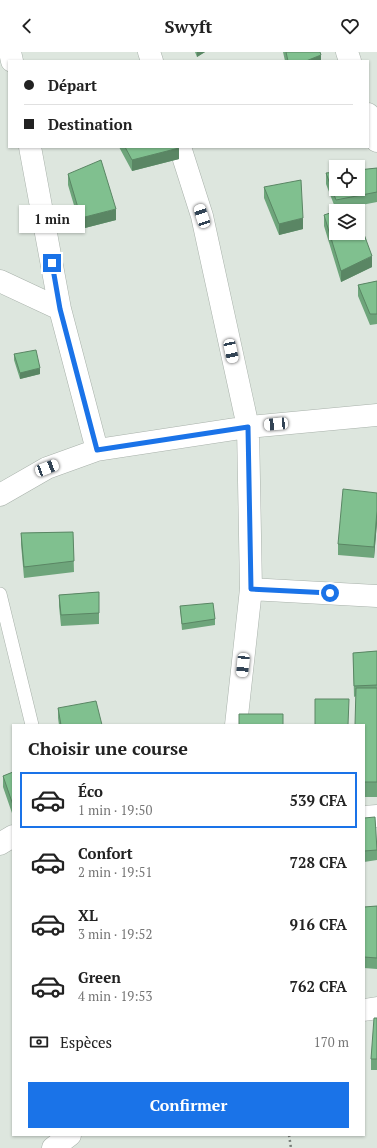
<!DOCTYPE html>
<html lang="fr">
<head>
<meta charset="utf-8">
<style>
	body { margin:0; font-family:"PT Serif",serif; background:#f6f6f6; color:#222; height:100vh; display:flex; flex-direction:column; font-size:15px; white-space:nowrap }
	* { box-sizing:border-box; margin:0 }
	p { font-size:13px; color:#767676 }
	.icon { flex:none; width:22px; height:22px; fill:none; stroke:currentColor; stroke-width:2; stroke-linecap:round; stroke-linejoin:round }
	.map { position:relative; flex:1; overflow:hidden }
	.side { position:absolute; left:12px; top:672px; width:353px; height:412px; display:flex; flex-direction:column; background:#fff; border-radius:0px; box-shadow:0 1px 3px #0004 }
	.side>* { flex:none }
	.guide { position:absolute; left:8px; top:8px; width:361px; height:88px; border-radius:0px; box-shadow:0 1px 3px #0004; display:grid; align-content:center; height:88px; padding:0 16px; background:#fff }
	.controls { position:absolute; left:329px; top:108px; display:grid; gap:8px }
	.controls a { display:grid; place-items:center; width:36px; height:36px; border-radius:0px; background:#fff; box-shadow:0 1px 3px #0004; font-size:20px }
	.end { position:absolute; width:18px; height:18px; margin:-9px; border:5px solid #1a73e8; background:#fff; box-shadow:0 0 0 2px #fff }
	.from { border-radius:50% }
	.bubble { position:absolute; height:28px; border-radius:0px; background:#fff; box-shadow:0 1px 3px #0004; font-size:13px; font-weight:800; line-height:28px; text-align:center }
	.car { position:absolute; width:12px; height:24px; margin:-12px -6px; border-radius:5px; box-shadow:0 0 3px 1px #0007; background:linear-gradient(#fff 24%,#345 0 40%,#fff 0 76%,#345 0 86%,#fff 0) }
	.guide b { display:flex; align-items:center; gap:14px; height:38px; font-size:15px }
	.guide b+b { border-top:1px solid #e0e0e0 }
	.guide i { width:10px; height:10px; background:#222 }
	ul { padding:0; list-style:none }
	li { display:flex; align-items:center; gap:12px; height:56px; margin:0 8px 6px; padding:0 8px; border:2px solid transparent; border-radius:0px }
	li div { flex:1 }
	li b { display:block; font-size:15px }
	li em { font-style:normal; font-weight:800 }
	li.active { border-color:#1a73e8 }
	li>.icon { width:36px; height:36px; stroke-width:1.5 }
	h2 { padding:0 16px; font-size:18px; line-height:48px }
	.pay { display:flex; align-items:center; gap:10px; height:44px; padding:0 16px; font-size:15px }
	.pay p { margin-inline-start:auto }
	.action { display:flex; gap:8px; margin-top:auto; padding:8px 16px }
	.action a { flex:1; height:46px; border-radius:0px; background:#1a73e8; color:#fff; font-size:16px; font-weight:800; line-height:46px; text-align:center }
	header { display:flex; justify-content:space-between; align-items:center; height:52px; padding:0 16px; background:#fff; font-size:18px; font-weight:800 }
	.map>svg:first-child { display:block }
</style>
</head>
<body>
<header><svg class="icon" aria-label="back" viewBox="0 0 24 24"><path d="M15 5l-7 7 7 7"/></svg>Swyft<svg class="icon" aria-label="heart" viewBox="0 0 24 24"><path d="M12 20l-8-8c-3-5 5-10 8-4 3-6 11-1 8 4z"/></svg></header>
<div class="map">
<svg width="377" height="1096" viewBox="0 0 377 1096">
	<rect width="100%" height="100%" fill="#dde6de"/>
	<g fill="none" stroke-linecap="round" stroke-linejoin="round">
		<!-- lane casing -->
		<g stroke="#a8b1aa" stroke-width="14">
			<path id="lane" d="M 0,542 L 32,673"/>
		</g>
		<!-- street casing -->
		<g stroke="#a8b1aa" stroke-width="23">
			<path id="street" d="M 10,0 L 12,9
				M 149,0 L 152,9
				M 347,0 L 350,9
				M 368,62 L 377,89
				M 30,95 L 60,257 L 97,398
				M 180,95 L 202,164 L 248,375 L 251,537 L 236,673
				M 0,229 L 60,257
				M 0,443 L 47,416 L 97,398 L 248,375 L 377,363
				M 251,537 L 377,544
				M 364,765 L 377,764
				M 0,792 L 13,784
				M 364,958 L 377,956
				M 53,1096 L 70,1083"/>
		</g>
		<!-- path -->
		<path stroke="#767c77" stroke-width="2.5" stroke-dasharray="2 3" stroke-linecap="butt" d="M 289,1083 L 291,1096"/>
		<!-- lane -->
		<use href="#lane" stroke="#fff" stroke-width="13"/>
		<!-- street -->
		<use href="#street" stroke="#fff" stroke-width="22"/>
	</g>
	<!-- wall -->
	<path fill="#6ea57b" d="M 195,0 L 205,0 L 197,5 Z
		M 283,0 L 320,0 L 321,9 L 285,9 Z
		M 119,95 L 178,95 L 179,107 L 132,119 Z
		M 377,116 L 377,150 L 336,158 L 326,132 L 326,121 Z
		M 68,122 L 116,168 L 81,177 L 68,133 Z
		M 264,135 L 303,177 L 279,183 L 264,146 Z
		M 324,163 L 372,215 L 341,230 L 324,174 Z
		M 377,229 L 377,272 L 370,273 L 358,244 L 358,233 Z
		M 14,302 L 40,322 L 20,327 L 14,308 Z
		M 377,441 L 377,470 L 374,506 L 338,503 L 338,492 Z
		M 73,480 L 74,520 L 24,526 L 21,492 L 21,481 Z
		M 99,540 L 99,572 L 61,574 L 59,554 L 59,543 Z
		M 180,554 L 215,567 L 215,573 L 182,578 Z
		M 377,599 L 377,745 L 364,745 L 364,673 L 356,644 L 354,645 L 353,601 Z
		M 58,656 L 102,673 L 59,673 L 58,666 Z
		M 13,720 L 13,764 L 3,735 L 3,724 Z
		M 364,766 L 377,791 L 377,808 L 364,810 Z
		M 377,854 L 377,917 L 364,916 L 364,855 Z
		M 377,966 L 377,1018 L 371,1018 L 371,1007 Z"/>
	<!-- shaded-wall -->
	<path fill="#5a8664" d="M 197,0 L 205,0 L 197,5 Z
		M 321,3 L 321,9 L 306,9 Z
		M 179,96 L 179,107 L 132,119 L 132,108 Z
		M 116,157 L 116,168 L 81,177 L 81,166 Z
		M 303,166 L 303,177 L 279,183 L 279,172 Z
		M 372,204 L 372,215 L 341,230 L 341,219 Z
		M 40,316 L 40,322 L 20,327 L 20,321 Z
		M 377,459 L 377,470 L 374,506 L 374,495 Z"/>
	<!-- building -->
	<path fill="#80c08f" stroke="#5a8664" d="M 286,0 L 320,0 L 321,3 L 306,9 L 288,9 Z
		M 125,95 L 178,95 L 179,96 L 132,108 Z
		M 101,108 L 116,157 L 81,166 L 68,122 Z
		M 377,116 L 377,140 L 336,148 L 326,121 L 336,120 L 336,137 L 358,137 L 358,118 Z
		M 301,128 L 303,166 L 279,172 L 264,135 Z
		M 354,154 L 355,159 L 337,159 Z
		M 336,159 L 336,181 L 358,181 L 358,166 L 372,204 L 341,219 L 324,163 Z
		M 377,229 L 377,262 L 370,262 L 358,233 Z
		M 36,298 L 40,316 L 20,321 L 14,302 Z
		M 343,437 L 377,441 L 377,459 L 374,495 L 338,492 Z
		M 73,480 L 74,509 L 24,515 L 21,481 Z
		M 99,540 L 99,561 L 61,563 L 59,543 Z
		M 213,551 L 215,567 L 182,572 L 180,554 Z
		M 377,599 L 377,633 L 354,634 L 353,601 Z
		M 356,636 L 377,636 L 377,730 L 364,730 L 364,673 L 355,673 Z
		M 315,647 L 349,647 L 348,673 L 315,673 Z
		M 96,649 L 102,673 L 61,673 L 58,656 Z
		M 239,662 L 283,662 L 283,673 L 239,673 Z
		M 13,720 L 13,753 L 3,724 Z
		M 375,765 L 377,798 L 364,799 L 364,766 Z
		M 377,854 L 377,906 L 364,905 L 364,855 Z
		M 374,966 L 377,966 L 377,1007 L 371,1007 Z"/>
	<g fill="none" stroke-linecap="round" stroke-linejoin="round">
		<!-- route -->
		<path stroke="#1a73e8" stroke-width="5" d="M 52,211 L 60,257 L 97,398 L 248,375 L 251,537 L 330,541"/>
	</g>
</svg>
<div class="controls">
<a><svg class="icon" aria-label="locate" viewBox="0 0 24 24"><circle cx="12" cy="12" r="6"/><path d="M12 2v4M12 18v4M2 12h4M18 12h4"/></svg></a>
<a><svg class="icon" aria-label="layers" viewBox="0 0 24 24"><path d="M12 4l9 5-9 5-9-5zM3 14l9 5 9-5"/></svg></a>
</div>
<i class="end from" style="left:330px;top:541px"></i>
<i class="end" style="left:52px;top:211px"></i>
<div class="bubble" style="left:19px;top:153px;width:66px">1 min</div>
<i class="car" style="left:202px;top:164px;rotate:342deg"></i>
<i class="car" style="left:231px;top:299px;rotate:168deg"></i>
<i class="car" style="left:276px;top:372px;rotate:265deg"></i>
<i class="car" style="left:47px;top:416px;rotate:69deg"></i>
<i class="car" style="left:243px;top:613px;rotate:186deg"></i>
<div class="guide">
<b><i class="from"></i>Départ</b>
<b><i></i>Destination</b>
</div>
<section class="side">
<h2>Choisir une course</h2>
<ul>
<li class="active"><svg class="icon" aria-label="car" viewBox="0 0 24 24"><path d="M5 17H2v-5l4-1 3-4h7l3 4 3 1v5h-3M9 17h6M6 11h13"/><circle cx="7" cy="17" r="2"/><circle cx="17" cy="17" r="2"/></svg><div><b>Éco</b><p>1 min · 19:50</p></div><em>539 CFA</em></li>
<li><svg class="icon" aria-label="car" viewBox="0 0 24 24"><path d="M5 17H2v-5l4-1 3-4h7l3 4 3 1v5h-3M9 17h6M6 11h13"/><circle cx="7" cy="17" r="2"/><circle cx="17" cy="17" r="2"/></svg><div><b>Confort</b><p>2 min · 19:51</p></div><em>728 CFA</em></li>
<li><svg class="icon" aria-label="car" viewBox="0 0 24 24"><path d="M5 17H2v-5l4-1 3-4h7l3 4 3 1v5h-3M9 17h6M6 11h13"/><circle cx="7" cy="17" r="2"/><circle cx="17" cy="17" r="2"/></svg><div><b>XL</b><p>3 min · 19:52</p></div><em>916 CFA</em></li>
<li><svg class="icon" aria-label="car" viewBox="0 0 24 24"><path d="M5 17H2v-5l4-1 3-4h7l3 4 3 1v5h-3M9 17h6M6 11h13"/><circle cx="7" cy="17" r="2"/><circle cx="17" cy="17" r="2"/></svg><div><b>Green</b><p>4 min · 19:53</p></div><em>762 CFA</em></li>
</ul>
<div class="pay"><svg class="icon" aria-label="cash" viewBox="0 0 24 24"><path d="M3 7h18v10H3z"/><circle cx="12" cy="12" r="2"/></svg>Espèces<p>170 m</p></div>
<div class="action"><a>Confirmer</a></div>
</section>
</div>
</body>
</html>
